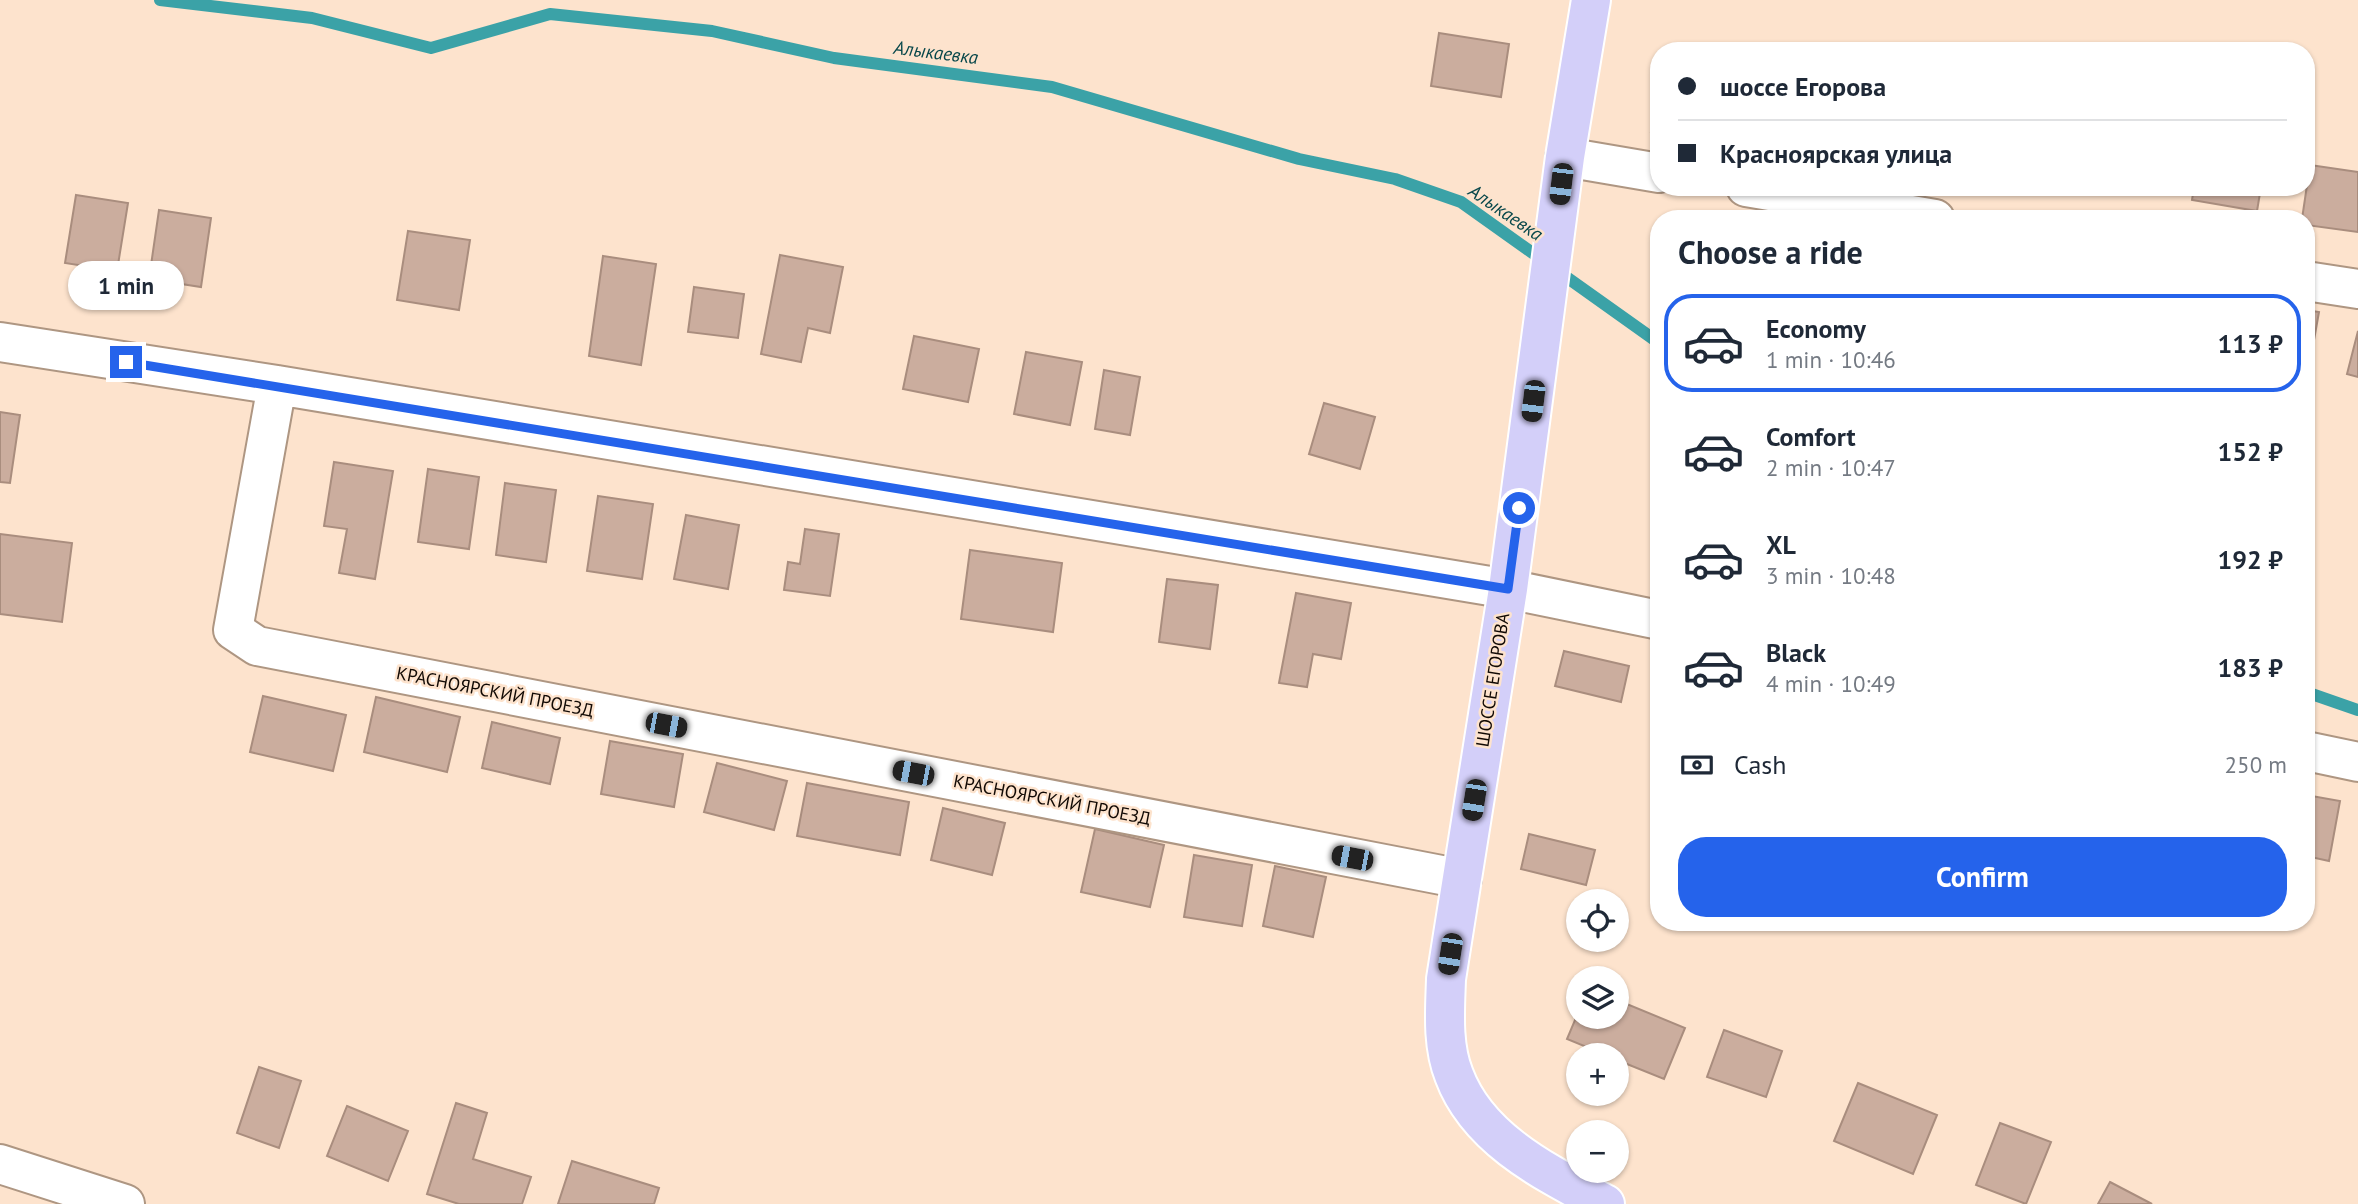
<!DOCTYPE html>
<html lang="en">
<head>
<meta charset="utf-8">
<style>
	body { margin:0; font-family:"PT Sans",sans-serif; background:#f2f2f3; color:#1f2937; height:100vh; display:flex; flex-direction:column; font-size:26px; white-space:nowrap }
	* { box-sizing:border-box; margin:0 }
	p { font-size:23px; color:#747a83 }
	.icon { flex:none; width:38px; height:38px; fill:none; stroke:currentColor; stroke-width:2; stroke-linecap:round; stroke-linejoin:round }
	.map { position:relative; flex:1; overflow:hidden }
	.drawer { position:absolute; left:1650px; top:210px; width:665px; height:721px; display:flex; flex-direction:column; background:#fff; border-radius:28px; box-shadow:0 2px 5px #0004 }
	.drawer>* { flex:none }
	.top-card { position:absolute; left:1650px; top:42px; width:665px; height:154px; border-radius:28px; box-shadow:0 2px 5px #0004; display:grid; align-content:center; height:154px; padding:0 28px; background:#fff }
	.buttons { position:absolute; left:1566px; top:889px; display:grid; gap:14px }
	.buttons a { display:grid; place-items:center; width:63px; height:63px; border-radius:50%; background:#fff; box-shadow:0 2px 5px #0004; font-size:35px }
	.end { position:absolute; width:32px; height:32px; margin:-16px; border:9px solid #2563eb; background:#fff; box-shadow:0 0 0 4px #fff }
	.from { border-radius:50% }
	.bubble { position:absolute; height:49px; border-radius:24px; background:#fff; box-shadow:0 2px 5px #0004; font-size:23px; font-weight:700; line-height:49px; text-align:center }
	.car { position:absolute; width:21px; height:42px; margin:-21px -10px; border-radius:9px; box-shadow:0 0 5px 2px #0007; background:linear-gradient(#222 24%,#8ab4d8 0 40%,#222 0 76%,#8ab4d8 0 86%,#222 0) }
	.top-card b { display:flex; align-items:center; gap:24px; height:66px; font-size:26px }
	.top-card b+b { border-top:2px solid #e0e1e3 }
	.top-card i { width:18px; height:18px; background:#1f2937 }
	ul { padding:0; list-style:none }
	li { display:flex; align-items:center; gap:21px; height:98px; margin:0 14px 10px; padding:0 14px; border:4px solid transparent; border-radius:28px }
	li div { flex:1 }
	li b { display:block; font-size:26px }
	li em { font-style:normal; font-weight:700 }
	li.selected { border-color:#2563eb }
	li>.icon { width:63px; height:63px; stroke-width:1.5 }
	h2 { padding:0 28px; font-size:32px; line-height:84px }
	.pay { display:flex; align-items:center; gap:18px; height:77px; padding:0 28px; font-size:26px }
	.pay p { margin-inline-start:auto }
	.action { display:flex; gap:14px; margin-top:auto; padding:14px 28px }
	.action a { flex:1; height:80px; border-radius:28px; background:#2563eb; color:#fff; font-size:28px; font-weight:700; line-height:80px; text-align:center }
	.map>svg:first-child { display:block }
</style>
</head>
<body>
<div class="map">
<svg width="2358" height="1204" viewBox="0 0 2358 1204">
	<rect width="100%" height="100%" fill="#fde3cd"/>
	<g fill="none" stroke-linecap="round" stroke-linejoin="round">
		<!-- stream -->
		<path stroke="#3ba2a7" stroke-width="12" d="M 160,0 L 312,18 L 431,48 L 550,14 L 712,31 L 834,58 L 1052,87 L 1299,159 L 1395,179 L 1461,202 L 1659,343
			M 2306,692 L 2358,710"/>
	</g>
	<!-- building -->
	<path fill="#cbad9e" stroke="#a98d7e" stroke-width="2" d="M 1439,33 L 1509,44 L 1501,97 L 1431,86 Z
		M 1659,82 L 1659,133 L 1651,132 Z
		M 2310,165 L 2358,172 L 2358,232 L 2306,225 L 2306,219 L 2302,219 Z
		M 2194,187 L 2261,187 L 2257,211 L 2192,200 Z
		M 76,195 L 128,203 L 117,271 L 65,263 Z
		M 159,210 L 211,218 L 201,287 L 149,279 Z
		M 408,231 L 470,240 L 459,310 L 397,300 Z
		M 780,255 L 843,267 L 830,333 L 808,328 L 801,362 L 761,354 Z
		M 603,256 L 656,264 L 641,365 L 589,356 Z
		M 694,287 L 744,294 L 738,338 L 688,332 Z
		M 2306,310 L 2319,312 L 2309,368 L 2306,368 Z
		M 2358,331 L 2358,377 L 2347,374 Z
		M 914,336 L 979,349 L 968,402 L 903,389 Z
		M 1026,352 L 1082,362 L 1070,425 L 1014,414 Z
		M 1104,370 L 1140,377 L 1130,435 L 1095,429 Z
		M 1324,403 L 1375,417 L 1360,469 L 1309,454 Z
		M 0,412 L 20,415 L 10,483 L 0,482 Z
		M 334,462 L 393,471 L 375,579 L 339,573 L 347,529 L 324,526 Z
		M 428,469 L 479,477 L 469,549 L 418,542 Z
		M 505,483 L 556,490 L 546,562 L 496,555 Z
		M 598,496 L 653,504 L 642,579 L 587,571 Z
		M 686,515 L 739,525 L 728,589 L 674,579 Z
		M 805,529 L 839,534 L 830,596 L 784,590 L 788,562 L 800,564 Z
		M 0,534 L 72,543 L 62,622 L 0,614 Z
		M 970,550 L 1062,563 L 1053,632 L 961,619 Z
		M 1167,579 L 1218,585 L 1210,649 L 1159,642 Z
		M 1296,593 L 1351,603 L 1341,659 L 1313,654 L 1307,687 L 1279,683 Z
		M 1564,651 L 1629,666 L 1621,702 L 1555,686 Z
		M 263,696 L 346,715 L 333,771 L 250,752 Z
		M 376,697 L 460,717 L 447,772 L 364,752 Z
		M 492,722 L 560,738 L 550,784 L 482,768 Z
		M 610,741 L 683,754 L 674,807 L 601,794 Z
		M 717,763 L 787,781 L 774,830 L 704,812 Z
		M 807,783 L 909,802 L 900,855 L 797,836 Z
		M 2306,795 L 2340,801 L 2329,861 L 2306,856 Z
		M 943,808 L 1005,823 L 992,875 L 931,860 Z
		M 1095,829 L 1164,845 L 1150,907 L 1081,892 Z
		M 1529,834 L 1595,850 L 1586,885 L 1521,869 Z
		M 1194,855 L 1252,865 L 1242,926 L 1184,917 Z
		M 1275,866 L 1326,877 L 1313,937 L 1263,926 Z
		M 1617,1000 L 1685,1028 L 1664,1079 L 1617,1060 L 1617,1055 L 1606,1055 L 1567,1039 L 1578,1013 L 1578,1017 L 1617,1017 Z
		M 1724,1030 L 1782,1051 L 1766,1097 L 1707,1077 Z
		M 259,1067 L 301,1081 L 279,1148 L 237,1133 Z
		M 1858,1083 L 1937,1115 L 1913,1174 L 1834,1141 Z
		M 456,1103 L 487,1113 L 473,1159 L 531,1177 L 522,1204 L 459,1204 L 427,1194 Z
		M 347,1106 L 408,1131 L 388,1181 L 327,1156 Z
		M 2000,1123 L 2051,1142 L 2026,1204 L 1976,1185 Z
		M 572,1161 L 659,1188 L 654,1204 L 558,1204 Z
		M 2110,1182 L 2152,1204 L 2098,1204 Z"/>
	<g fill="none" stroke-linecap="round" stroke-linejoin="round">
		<!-- minor casing -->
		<g stroke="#ae9682" stroke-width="42">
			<path id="minor" d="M 1565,157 L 1659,173
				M 1746,187 L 1935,219
				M 2306,281 L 2358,289
				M 0,342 L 277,385 L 1508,589 L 1659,620
				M 277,385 L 233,630 L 257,646 L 1462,879
				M 2306,751 L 2358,762
				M 0,1164 L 125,1204"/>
		</g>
		<!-- major casing -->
		<g stroke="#fff" stroke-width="42">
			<path id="major" d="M 1591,0 L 1565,157 L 1508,589 L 1446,979 C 1445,1010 1442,1045 1454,1075 C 1478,1140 1547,1173 1605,1204"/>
		</g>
		<!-- minor -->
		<use href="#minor" stroke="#fff" stroke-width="38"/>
		<!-- major -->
		<use href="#major" stroke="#d3cff9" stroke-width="38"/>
	</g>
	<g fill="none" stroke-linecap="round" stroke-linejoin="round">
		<!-- route -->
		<path stroke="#2563eb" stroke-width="9" d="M 126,362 L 1508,589 L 1519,508"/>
	</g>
	<g text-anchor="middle" stroke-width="5" stroke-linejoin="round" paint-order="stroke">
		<!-- street labels -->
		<g font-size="18" fill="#110904" stroke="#fde3cd">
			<text transform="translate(1493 680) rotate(-81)" y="6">ШОССЕ ЕГОРОВА</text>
			<text transform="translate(495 692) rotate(11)" y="6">КРАСНОЯРСКИЙ ПРОЕЗД</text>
			<text transform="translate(1052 800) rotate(11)" y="6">КРАСНОЯРСКИЙ ПРОЕЗД</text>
		</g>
		<!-- water labels -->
		<g font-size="19" font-style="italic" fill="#08474a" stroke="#fde3cd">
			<text transform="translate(936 52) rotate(7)" y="7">Алыкаевка</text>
			<text transform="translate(1506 212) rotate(34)" y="7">Алыкаевка</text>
		</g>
	</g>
</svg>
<div class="buttons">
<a><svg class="icon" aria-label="locate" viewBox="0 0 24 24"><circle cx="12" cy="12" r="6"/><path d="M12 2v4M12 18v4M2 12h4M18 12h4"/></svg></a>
<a><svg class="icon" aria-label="layers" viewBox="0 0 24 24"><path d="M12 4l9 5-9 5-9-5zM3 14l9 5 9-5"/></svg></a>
<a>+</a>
<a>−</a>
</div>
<i class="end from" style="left:1519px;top:508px"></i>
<i class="end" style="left:126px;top:362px"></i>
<div class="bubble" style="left:68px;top:261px;width:116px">1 min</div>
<i class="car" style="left:1561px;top:184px;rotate:187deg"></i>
<i class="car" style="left:1533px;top:401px;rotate:187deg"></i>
<i class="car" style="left:666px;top:725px;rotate:101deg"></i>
<i class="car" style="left:913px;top:773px;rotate:281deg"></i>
<i class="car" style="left:1474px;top:800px;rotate:189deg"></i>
<i class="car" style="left:1352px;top:858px;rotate:281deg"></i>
<i class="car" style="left:1450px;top:954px;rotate:189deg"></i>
<div class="top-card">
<b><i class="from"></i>шоссе Егорова</b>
<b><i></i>Красноярская улица</b>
</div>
<section class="drawer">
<h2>Choose a ride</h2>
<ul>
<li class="selected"><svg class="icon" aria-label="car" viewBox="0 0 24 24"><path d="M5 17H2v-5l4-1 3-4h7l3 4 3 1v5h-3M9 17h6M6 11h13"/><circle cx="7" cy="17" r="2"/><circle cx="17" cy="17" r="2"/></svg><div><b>Economy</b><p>1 min · 10:46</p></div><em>113 ₽</em></li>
<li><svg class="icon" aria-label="car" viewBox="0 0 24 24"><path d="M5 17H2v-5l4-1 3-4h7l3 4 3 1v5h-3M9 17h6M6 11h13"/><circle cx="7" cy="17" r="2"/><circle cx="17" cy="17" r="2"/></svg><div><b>Comfort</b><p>2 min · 10:47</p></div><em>152 ₽</em></li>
<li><svg class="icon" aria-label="car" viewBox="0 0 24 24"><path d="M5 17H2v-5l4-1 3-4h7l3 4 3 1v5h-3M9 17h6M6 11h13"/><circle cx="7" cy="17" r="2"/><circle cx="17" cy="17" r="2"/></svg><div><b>XL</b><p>3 min · 10:48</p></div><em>192 ₽</em></li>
<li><svg class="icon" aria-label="car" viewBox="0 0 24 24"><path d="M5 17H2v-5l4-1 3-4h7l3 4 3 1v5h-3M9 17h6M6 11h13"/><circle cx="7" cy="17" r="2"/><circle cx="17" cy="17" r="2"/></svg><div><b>Black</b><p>4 min · 10:49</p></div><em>183 ₽</em></li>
</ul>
<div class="pay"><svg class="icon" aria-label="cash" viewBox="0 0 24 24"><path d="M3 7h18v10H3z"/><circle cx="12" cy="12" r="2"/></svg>Cash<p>250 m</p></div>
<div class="action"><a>Confirm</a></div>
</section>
</div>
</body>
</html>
